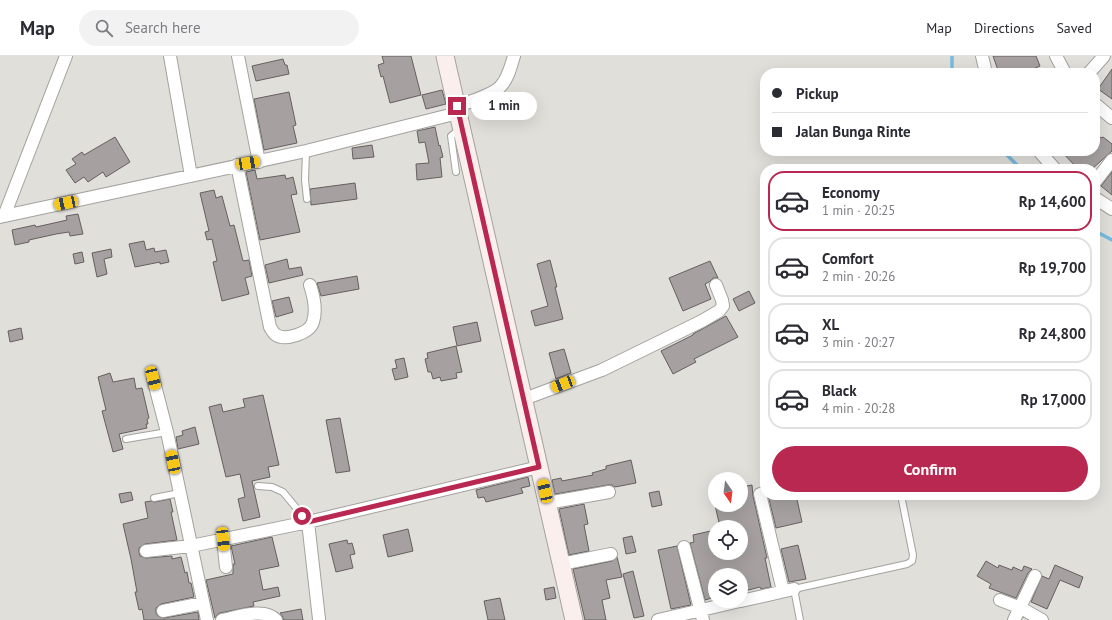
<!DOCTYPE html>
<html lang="en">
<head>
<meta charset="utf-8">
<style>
	body { margin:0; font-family:"PT Sans",sans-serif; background:#f2f2f3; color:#2b2b33; height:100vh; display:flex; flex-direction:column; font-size:15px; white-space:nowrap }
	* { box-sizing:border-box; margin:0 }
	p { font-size:13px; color:#7c7c81 }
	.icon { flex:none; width:22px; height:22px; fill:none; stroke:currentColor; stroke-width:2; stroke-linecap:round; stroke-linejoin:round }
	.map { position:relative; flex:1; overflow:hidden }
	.details { position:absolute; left:760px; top:108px; width:340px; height:336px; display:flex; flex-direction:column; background:#fff; border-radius:16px; box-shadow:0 4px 16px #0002 }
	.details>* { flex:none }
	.top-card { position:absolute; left:760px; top:12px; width:340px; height:88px; border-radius:16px; box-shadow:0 4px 16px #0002; display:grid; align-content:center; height:88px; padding:0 12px; background:#fff }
	.needle { width:26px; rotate:166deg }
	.tools { position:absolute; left:708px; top:416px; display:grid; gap:8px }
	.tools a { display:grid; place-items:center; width:40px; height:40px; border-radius:50%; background:#fff; box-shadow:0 4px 16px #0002; font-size:20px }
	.end { position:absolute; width:18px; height:18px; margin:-9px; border:5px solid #b92850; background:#fff; box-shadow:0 0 0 2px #fff }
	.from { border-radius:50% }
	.bubble { position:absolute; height:28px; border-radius:14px; background:#fff; box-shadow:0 4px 16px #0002; font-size:13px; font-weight:800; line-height:28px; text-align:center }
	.car { position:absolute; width:12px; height:24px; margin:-12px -6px; border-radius:5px; box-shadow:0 0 3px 1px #0007; background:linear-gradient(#f5c518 24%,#345 0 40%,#f5c518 0 76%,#345 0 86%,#f5c518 0) }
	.top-card b { display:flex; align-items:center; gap:14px; height:38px; font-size:15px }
	.top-card b+b { border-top:1px solid #e1e1e2 }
	.top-card i { width:10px; height:10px; background:#2b2b33 }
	ul { padding:7px 0 0; list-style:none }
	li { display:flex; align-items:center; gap:12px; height:60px; margin:0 8px 6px; padding:0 4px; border:2px solid #e1e1e2; border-radius:16px }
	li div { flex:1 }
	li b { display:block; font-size:15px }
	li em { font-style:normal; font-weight:800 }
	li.on { border-color:#b92850 }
	li>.icon { width:36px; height:36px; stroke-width:1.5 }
	.primary-button { display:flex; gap:8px; margin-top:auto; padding:8px 12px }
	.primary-button a { flex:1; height:46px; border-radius:24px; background:#b92850; color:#fff; font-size:16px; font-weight:800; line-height:46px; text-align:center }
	header { display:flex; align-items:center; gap:24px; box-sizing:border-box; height:56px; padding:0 20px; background:#fff; border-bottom:1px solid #e1e1e2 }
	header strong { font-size:19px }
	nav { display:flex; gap:22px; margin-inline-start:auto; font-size:14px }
	.search { width:280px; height:36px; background:#f2f2f3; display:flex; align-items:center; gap:10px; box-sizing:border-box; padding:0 14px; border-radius:22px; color:#7c7c81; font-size:15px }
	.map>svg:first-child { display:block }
</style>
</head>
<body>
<header>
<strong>Map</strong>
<div class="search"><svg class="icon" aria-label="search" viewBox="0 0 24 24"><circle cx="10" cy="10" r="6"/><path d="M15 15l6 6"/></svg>Search here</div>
<nav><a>Map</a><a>Directions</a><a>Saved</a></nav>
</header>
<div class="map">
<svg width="1112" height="564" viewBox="0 0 1112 564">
	<rect width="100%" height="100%" fill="#e0dfda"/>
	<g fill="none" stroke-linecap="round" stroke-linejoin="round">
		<!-- stream -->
		<path stroke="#78badf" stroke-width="3.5" d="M 952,0 L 952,17
			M 1003,95 L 1021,113
			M 1095,175 L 1112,184"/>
	</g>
	<!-- building -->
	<path fill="#a6a1a0" stroke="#65605f" d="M 382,0 L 411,0 L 421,39 L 390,47 L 383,20 L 381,21 L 378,9 L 384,7 Z
		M 993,0 L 1036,0 L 1040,10 L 1024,17 L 999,17 Z
		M 283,3 L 285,9 L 287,9 L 289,18 L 256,25 L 252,10 Z
		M 1112,13 L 1112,43 L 1098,33 Z
		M 442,34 L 446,48 L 426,53 L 422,39 Z
		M 289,36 L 296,69 L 293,70 L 297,87 L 264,94 L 254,43 Z
		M 435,71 L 439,90 L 440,89 L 443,101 L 440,102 L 442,121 L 417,124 L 416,108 L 429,107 L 425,86 L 419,87 L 417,75 Z
		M 1095,77 L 1101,82 L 1103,81 L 1112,88 L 1112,95 L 1092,113 L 1078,113 L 1061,95 L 1095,95 Z
		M 115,81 L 130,106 L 106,121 L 103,116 L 88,126 L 84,121 L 75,127 L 66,114 L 76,108 L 72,103 L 82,96 L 84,99 Z
		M 372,89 L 374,101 L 353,103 L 352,92 Z
		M 255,114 L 257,123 L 285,119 L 286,123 L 293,121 L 297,138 L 291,139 L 300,176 L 260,184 L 246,116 Z
		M 1112,116 L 1112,139 L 1101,130 Z
		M 355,127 L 357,143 L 311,149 L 310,133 Z
		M 214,134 L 216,142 L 222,140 L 230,170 L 234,169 L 243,205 L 249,204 L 252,220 L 245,222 L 249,238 L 222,245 L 213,206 L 217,205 L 212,183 L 207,184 L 205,176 L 209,175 L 200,137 Z
		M 78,158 L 83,178 L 70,180 L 69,176 L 56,178 L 29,184 L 29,186 L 15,189 L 12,174 L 35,169 L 36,171 L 54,167 L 67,164 L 66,160 Z
		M 144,185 L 146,194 L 154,192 L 155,196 L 166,194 L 169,206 L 160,208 L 160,206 L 135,211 L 129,188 Z
		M 111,193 L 112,201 L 104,203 L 107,218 L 97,221 L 92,197 Z
		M 82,196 L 84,206 L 75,208 L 73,198 Z
		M 287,203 L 289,213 L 301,211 L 303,219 L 269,227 L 265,209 Z
		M 550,204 L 557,231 L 555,231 L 563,263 L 535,270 L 531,255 L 548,250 L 537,208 Z
		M 710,205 L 718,222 L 713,222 L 709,226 L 705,228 L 711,243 L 683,255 L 669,222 Z
		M 357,220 L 359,233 L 321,240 L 317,227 Z
		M 749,235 L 755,247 L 739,255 L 733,243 Z
		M 289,241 L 293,256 L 276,261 L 272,245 Z
		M 726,260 L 738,281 L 694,303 L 696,306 L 673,318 L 661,295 L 693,279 L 693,278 Z
		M 477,266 L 481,285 L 457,290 L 453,271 Z
		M 21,272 L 23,283 L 10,286 L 8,275 Z
		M 456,290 L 462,316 L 456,317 L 457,322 L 441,325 L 440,321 L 433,323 L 431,316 L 428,316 L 425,303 L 428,302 L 427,297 Z
		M 564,293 L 571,317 L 556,323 L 549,297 Z
		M 404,302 L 408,321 L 395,324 L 392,313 L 397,312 L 395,304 Z
		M 110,317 L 113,326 L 134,322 L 136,333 L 142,332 L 149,362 L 147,363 L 148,368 L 146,368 L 147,372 L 119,378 L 123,393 L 113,396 L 102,355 L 106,354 L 98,321 Z
		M 263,339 L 279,409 L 268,411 L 270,421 L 252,425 L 260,461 L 243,465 L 238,443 L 245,441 L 240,418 L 226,421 L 209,351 L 221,348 L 223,356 L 245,351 L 243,343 Z
		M 340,362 L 350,415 L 336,417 L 326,364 Z
		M 195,371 L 199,388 L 178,393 L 176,381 L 183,379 L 182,375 Z
		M 631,404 L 636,427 L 615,431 L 612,429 L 608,429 L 555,438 L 552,424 L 561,422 L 562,425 L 593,419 L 592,417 L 606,413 L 606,410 Z
		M 528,421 L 530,430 L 521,432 L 523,437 L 486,446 L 484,441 L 478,442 L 476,434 Z
		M 752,429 L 753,440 L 767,502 L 765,502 L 771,531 L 761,533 L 760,531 L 741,536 L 741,519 L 715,519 L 715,541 L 705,544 L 690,487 L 694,486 L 693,479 L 715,474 L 715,497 L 741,497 L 741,471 L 720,471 L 715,449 L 741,449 L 741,431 Z
		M 659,435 L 662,449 L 652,451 L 649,437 Z
		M 131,436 L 133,444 L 121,447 L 119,438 Z
		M 768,439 L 796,439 L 802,466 L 776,472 Z
		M 170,443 L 173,456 L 171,456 L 177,484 L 145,488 L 139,492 L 139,496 L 140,500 L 146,502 L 172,500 L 172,503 L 181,501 L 185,517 L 187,516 L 189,527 L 191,527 L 194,541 L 161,548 L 156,552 L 156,557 L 158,560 L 164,562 L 198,556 L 199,564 L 144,564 L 142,553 L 139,554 L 135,536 L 137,536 L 131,503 L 123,468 L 148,462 L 145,446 L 151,445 L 155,446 Z
		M 584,448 L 588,468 L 584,469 L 589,495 L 569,499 L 559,453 Z
		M 408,473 L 413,495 L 388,501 L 383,479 Z
		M 632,480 L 636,496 L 626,498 L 623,482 Z
		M 272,481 L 279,510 L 259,514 L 263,534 L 278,531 L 280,540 L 253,546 L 254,550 L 220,557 L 217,559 L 215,562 L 206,524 L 233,518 L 233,508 L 235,508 L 231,490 Z
		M 347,484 L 348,488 L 352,487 L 355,498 L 350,499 L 353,512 L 336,516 L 329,488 Z
		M 798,489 L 806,523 L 789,526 L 781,493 Z
		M 677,490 L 691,549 L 671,553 L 658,494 Z
		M 617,501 L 622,521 L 606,524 L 610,542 L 602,544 L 606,564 L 585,564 L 573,513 L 612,505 Z
		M 986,505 L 998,512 L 999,509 L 1012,514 L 1013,511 L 1022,515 L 1024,510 L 1032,513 L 1028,517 L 1016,542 L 989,532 L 991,528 L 977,520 Z
		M 1055,509 L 1083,521 L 1079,532 L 1060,524 L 1047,553 L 1031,546 L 1042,520 L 1049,523 Z
		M 633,515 L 644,560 L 634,562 L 623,518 Z
		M 554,531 L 556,542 L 546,544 L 544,533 Z
		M 500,542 L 505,564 L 488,564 L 484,545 Z
		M 301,553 L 303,564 L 283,564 L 283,561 L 280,557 Z"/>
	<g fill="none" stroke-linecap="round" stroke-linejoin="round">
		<!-- lane casing -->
		<g stroke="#a3a29e" stroke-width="8">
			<path id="lane" d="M 306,95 L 305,124 L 307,143
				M 456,116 L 451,80 L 460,73
				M 126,383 L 167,376
				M 258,430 L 272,431 L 283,436 L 308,466
				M 154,442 L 180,437
				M 800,564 L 794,533 L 907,508 L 912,505 L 913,499 L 901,439"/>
		</g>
		<!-- street casing -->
		<g stroke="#a3a29e" stroke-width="14">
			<path id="street" d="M 170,0 L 191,120
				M 238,0 L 259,106
				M 982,0 L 986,17
				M 1056,0 L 1065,17
				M 1089,17 L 1104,0
				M 1095,48 L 1112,62
				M 457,50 C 469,46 491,40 500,31 C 508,23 511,10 514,0
				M 1039,95 L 1055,113
				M 237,109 L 270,271 C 272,274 273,277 276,279 C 286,285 310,277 313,266 C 317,254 314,241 310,229
				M 1095,126 L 1112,104
				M 1095,142 L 1112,153
				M 4,160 L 66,0
				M 0,161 L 306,95 L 458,57
				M 153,322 L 167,376 L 207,564
				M 524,343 L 602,314 L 702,265 L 719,255 L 723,250 L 722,244 L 716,229
				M 760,438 L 783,535
				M 547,447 L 609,436
				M 308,466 L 319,563
				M 223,483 L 226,511
				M 684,491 L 703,564
				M 146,495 L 191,490 L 308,466 L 539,411
				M 561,508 L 611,498
				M 1000,544 L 1021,552 L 1042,564
				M 741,545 L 794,533
				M 163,555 L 203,547
				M 222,564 C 237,561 265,551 276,564
				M 658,564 L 740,545
				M 1014,564 L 1035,520"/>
		</g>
		<!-- secondary casing -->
		<g stroke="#a3a29e" stroke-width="19">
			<path id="secondary" d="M 445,0 L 574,564"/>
		</g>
		<!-- lane -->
		<use href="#lane" stroke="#fff" stroke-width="6"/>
		<!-- street -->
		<use href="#street" stroke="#fff" stroke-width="12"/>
		<!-- secondary -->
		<use href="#secondary" stroke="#fbefed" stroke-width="17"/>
	</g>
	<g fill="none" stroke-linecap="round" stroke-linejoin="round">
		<!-- route -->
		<path stroke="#b92850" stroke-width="5" d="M 302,460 L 308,466 L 539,411 L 457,50"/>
	</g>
</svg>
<div class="tools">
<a><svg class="needle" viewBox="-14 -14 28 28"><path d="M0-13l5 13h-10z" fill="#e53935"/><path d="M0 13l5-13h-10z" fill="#7c7c81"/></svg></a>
<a><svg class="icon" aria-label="locate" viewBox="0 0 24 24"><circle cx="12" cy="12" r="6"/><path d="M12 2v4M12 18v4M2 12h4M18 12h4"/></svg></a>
<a><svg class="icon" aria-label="layers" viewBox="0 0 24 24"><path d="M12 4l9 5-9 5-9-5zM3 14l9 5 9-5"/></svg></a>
</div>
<i class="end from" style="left:302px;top:460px"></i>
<i class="end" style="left:457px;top:50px"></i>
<div class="bubble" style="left:471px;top:36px;width:66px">1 min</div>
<i class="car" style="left:248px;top:107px;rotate:81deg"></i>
<i class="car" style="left:66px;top:147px;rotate:258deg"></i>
<i class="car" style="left:153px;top:322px;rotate:166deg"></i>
<i class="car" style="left:563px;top:328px;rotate:249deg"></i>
<i class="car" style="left:173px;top:406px;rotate:348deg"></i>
<i class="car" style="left:545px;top:435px;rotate:347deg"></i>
<i class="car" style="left:223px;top:483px;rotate:174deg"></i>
<div class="top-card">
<b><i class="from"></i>Pickup</b>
<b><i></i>Jalan Bunga Rinte</b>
</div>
<section class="details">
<ul>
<li class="on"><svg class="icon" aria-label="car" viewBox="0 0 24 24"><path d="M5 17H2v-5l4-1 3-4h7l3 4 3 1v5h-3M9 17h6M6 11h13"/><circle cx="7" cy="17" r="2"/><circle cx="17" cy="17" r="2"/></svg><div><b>Economy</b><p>1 min · 20:25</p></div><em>Rp 14,600</em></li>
<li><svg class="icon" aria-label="car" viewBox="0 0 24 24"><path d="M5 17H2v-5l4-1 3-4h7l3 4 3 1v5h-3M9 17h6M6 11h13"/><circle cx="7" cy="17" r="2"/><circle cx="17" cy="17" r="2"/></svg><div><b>Comfort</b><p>2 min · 20:26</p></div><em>Rp 19,700</em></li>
<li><svg class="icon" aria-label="car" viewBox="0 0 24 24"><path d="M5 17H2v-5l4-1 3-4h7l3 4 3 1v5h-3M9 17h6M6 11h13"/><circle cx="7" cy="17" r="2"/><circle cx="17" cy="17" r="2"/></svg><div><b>XL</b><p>3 min · 20:27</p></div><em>Rp 24,800</em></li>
<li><svg class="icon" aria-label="car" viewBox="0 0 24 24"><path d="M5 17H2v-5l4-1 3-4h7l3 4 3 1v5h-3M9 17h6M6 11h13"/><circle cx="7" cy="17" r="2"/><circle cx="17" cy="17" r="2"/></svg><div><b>Black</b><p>4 min · 20:28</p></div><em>Rp 17,000</em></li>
</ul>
<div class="primary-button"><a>Confirm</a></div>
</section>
</div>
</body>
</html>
